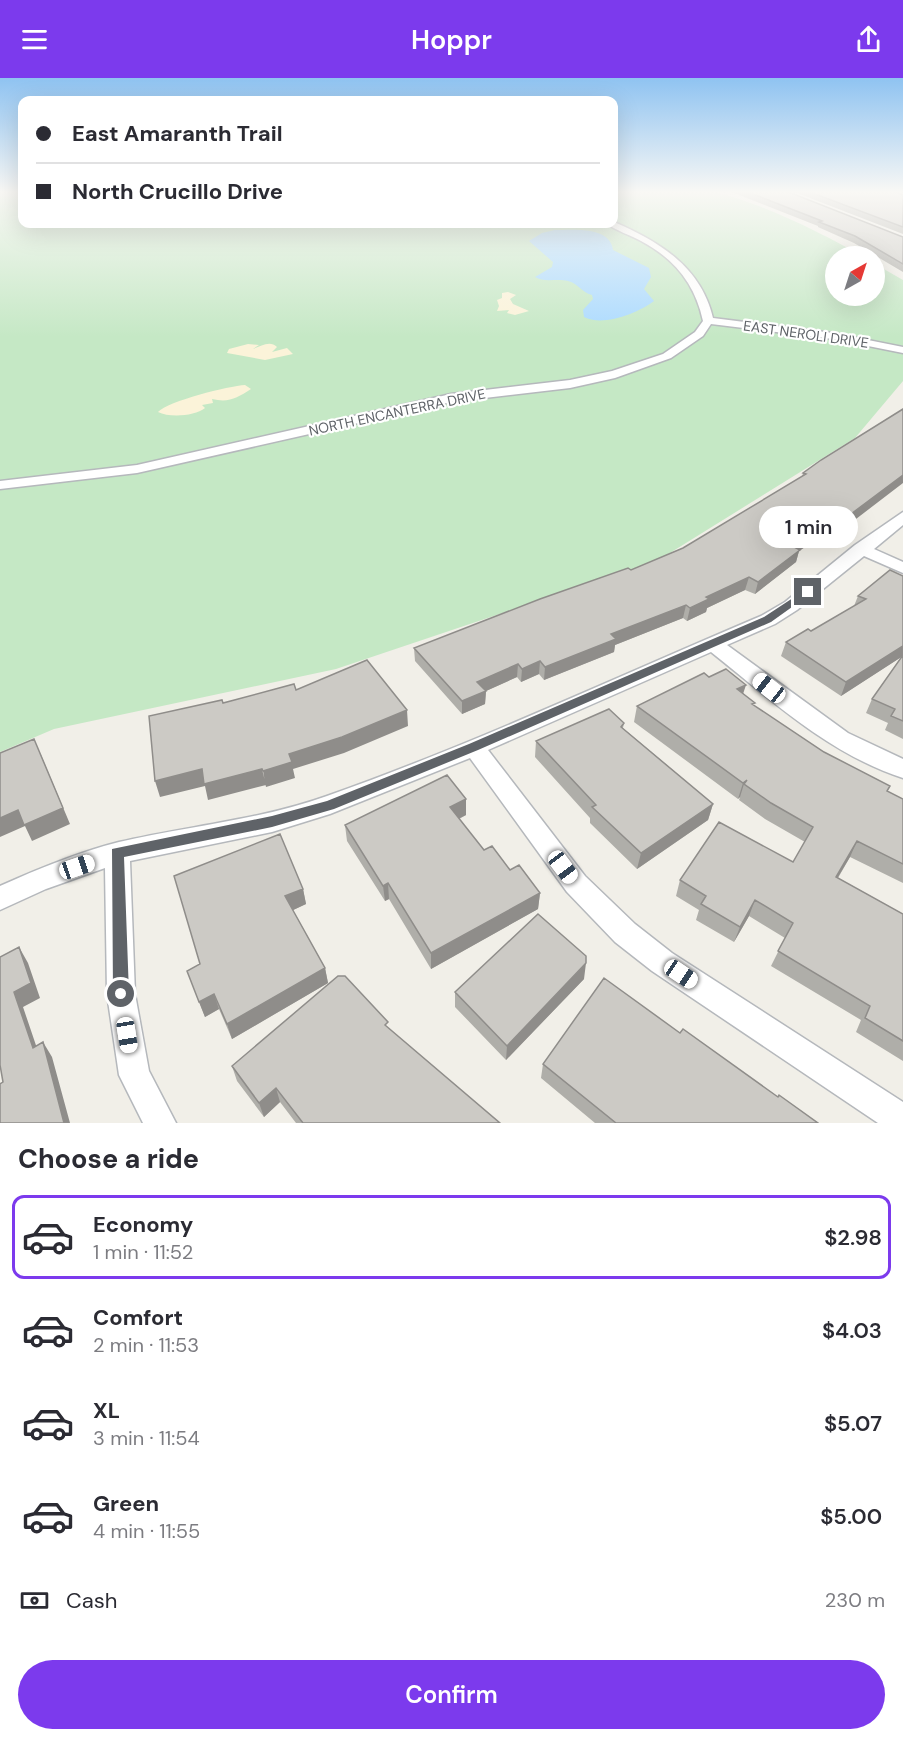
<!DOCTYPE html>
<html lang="en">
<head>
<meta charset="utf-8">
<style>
	body { margin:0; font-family:"DM Sans",sans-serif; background:#f2f2f3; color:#2b2b33; height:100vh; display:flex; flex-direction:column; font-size:22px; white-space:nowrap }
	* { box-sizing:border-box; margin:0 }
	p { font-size:20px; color:#7c7c81 }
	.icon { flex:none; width:33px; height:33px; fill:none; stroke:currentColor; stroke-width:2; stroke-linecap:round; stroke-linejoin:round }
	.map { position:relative; height:1045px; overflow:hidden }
	.details { display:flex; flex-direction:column; background:#fff; flex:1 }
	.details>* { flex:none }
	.top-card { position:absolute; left:18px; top:18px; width:600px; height:132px; border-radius:12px; box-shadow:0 6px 24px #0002; display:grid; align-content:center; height:132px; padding:0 18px; background:#fff }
	.needle { width:39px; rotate:39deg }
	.buttons { position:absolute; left:825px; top:168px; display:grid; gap:12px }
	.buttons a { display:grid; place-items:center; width:60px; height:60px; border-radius:50%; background:#fff; box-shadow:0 6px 24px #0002; font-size:30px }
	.end { position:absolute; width:27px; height:27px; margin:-14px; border:8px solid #5f6368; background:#fff; box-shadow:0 0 0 3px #fff }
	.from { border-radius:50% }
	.bubble { position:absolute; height:42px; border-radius:21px; background:#fff; box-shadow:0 6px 24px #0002; font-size:20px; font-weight:600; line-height:42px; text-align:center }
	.car { position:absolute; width:18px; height:36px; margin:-18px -9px; border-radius:8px; box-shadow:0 0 4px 2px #0007; background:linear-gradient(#fff 24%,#345 0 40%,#fff 0 76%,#345 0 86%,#fff 0) }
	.top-card b { display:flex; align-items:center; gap:21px; height:57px; font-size:22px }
	.top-card b+b { border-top:2px solid #e1e1e2 }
	.top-card i { width:15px; height:15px; background:#2b2b33 }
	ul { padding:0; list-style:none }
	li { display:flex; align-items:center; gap:18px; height:84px; margin:0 12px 9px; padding:0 6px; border:3px solid transparent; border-radius:12px }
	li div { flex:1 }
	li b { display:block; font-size:22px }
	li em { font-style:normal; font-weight:600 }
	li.active { border-color:#7c3aed }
	li>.icon { width:54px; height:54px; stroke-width:1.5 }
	h2 { padding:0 18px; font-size:27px; line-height:72px }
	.pay { display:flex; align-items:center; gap:15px; height:66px; padding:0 18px; font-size:22px }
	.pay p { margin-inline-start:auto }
	.primary-button { display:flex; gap:12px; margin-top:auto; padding:12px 18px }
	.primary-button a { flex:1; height:69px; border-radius:36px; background:#7c3aed; color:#fff; font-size:24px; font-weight:600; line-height:69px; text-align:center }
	header { display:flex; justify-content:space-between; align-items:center; height:78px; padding:0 18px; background:#7c3aed; color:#fff; font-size:27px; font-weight:600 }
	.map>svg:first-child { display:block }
</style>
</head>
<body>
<header><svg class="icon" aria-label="menu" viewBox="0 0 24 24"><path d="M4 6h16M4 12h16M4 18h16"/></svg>Hoppr<svg class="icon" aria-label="share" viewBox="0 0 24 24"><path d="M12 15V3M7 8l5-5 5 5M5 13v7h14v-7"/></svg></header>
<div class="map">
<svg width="903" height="1045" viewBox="0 0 903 1045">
	<rect width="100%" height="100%" fill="#f1efe8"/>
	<!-- green -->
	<path fill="#c5e8c5" d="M 0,113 L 22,113 L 22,146 L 614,146 L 614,113 C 641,113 684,108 710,113 C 755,122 822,155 862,178 L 836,178 L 836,218 L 874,218 L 875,186 L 903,202 L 903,303 L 855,360 L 657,483 L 336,591 L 54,651 L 0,674 Z"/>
	<!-- sand -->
	<path fill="#fbf3d9" d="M 508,214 L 516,217 L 510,221 L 513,226 L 529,233 L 515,237 L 507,235 L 509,232 L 497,233 L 499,228 L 497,222 L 502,220 L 502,215 Z
		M 248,266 L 259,267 L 253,271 C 261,268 270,262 277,269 L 272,274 L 287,270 L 293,276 L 265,282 L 227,275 L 229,271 Z
		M 245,307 L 251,311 C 237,320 229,325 212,321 L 213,325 L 202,327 L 205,330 C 195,338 170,340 158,334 C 168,323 229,308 245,307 Z"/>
	<!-- water -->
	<path fill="#aadaff" d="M 555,152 C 574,152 610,148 613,172 L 649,190 L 651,199 L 644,211 L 654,223 C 638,235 603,249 584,239 L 583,232 L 593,221 L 592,217 C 581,214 579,206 568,203 C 557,200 544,205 535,199 L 552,189 L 553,184 L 529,163 L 542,155 Z"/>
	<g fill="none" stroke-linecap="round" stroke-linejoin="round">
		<!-- street casing -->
		<g stroke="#b5b8bc" stroke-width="3">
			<path id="street" d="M 614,144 C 660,164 701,189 713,240 L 833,255 L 903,269 L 903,275 L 833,261 L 711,246 L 703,258 L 671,280 L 615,300 L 570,310 L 451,324 L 137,395 L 0,411 L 0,403 L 137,387 L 451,316 L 570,302 L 612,293 L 663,276 L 695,254 L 703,243 C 695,206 675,181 641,163 C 630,157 617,153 607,146 Z
				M 903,434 L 903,447 L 874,471 L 903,484 L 903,495 L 864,478 L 797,532 L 775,546 L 727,567 L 848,655 L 903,681 L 903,700 C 829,676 770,621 711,574 L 488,672 L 585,798 L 635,846 L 672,875 L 903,1024 L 903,1045 L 878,1045 L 652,893 L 615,864 L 567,814 L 470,680 L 330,736 L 272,754 L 130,783 L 135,916 L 149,993 L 176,1045 L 143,1045 L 119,997 L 107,916 L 105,790 L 46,811 L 0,832 L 0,808 C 38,791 79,774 119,764 C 188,748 260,742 327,718 C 474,666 617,599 761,538 L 785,524 L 855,467 Z"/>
		</g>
		<!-- street -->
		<use href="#street" fill="#fff" fill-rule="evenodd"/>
	</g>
	<!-- wall -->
	<path fill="#afaea9" d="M 729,113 L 786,113 L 903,159 L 903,194 L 854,165 L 818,149 L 818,148 Z
		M 792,113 L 903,113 L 903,115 L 894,113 L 903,117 L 903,156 Z
		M 903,331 L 839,454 L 832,451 L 799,473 L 796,484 L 755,516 L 745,512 L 707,530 L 706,534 L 687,543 L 683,540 L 615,567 L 614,574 L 544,602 L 539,596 L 521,604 L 517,599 L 486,613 L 485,626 L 462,636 L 415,583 L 414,570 L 631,492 L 683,470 L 802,399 L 803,395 Z
		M 903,498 L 903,661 L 885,652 L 888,645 L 866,635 L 872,621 L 901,579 L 841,618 L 781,578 L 786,564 L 811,553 L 854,528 L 858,518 Z
		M 709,599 L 743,615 L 754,628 L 824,674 L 890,708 L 887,713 L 903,721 L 903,805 L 850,779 L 838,800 L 903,836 L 903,983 L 856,954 L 861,942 L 771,888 L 785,860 L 749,838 L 734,864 L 696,842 L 699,832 L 676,818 L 680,802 L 793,784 L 805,764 L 765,741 L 739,722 L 740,719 L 738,721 L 634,644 L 637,628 Z
		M 624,645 L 623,650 L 713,726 L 708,742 L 637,791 L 590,745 L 590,740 L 535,679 L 536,663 Z
		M 466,721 L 466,737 L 459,741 L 484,772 L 540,815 L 538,831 L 431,891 L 389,821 L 385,823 L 347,763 L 345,747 Z
		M 303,811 L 306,826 L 293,832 L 325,890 L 328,905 L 232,961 L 219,931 L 205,939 L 187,893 L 200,886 Z
		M 584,901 L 506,982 L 455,929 L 455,914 Z
		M 388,950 L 500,1045 L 296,1045 L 280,1024 L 264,1039 L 237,1003 L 232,988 Z
		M 680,955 L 778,1019 L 818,1045 L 595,1045 L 541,1000 L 543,986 Z"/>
	<!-- shaded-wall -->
	<path fill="#8f8d8a" d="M 903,397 L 903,405 L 839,454 L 843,442 Z
		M 836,439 L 832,451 L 799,473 L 796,484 L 755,516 L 758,504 L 792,468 Z
		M 749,499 L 745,512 L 707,530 L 706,534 L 687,543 L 690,530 L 706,519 Z
		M 686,527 L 683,540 L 615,567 L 614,574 L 544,602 L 545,589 L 611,556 Z
		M 903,568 L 903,578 L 841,618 L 846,604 Z
		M 540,583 L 539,596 L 521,604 L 522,591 Z
		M 518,586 L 517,599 L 486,613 L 485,626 L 462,636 L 462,623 L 477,604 Z
		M 746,607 L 741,622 L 737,611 Z
		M 407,632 L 408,648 L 344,675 L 293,691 L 295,700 L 266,709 L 263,693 L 289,676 Z
		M 41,677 L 70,746 L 32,763 L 25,748 L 0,759 L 0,740 Z
		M 202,691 L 262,691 L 266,707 L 208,722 L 205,708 L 160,719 L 155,703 Z
		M 747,702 L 744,706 L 740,719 L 738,721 L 743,705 Z
		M 466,721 L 466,737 L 450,745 L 450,729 Z
		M 713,726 L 708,742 L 637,791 L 641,775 Z
		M 857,763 L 850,779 L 829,814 L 836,799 Z
		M 388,805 L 389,821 L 385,823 L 383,808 Z
		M 303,811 L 306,826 L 289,834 L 285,818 Z
		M 540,815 L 538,831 L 431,891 L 431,875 Z
		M 755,822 L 749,838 L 734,864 L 740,849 Z
		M 19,869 L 28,885 L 40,920 L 23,929 L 42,985 L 33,970 L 14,914 Z
		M 586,885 L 584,901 L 506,982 L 507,968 Z
		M 325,890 L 328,905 L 232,961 L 227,946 Z
		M 214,916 L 219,931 L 205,939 L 199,924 Z
		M 43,964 L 52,979 L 70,1045 L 64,1045 Z
		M 276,1010 L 280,1024 L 264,1039 L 259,1025 Z"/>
	<!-- building -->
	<path fill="#cccac5" stroke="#8f8d8a" stroke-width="1.5" d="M 745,113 L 786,113 L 903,159 L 903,186 L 855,158 L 819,144 L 822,143 Z
		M 807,113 L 893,113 L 903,117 L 903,149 Z
		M 903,331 L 903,397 L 843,442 L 836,439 L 792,468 L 800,472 L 758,504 L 749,499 L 706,519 L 709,521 L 690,530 L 686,527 L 611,556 L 616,561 L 545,589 L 540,583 L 522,591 L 518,586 L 477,604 L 486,613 L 462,623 L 414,570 L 540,521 L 628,490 L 631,492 L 683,470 L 806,396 L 803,395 L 821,382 Z
		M 890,492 L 903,498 L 903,568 L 846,604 L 786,564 L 808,551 L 811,553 L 866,521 L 858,518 Z
		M 903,577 L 903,643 L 891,638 L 895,631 L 872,621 Z
		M 367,582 L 407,632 L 342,659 L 289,676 L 292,684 L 263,693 L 262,691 L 204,706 L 202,691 L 155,703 L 149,638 L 222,622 L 223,625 L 294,606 L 296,612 Z
		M 726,591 L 746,607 L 737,611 L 755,625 L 752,626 L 824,674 L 890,708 L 887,713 L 903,721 L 903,786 L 857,763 L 836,799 L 903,836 L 903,963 L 865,940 L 870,928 L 778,873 L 793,845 L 755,822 L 740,849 L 701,826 L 706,818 L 680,802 L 719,744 L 793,784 L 813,749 L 771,725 L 744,706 L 747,702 L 743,705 L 637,628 L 704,595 L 709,599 Z
		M 609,631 L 624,645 L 621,649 L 713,726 L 641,775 L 592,729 L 596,727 L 536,663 Z
		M 34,661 L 63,730 L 24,747 L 18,732 L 0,740 L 0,675 Z
		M 447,697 L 466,721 L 450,729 L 484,772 L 492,768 L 510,792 L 519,787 L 540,815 L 431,875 L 388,805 L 383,808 L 345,747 Z
		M 280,756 L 303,811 L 285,818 L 325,890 L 227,946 L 214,916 L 199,924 L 187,893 L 200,886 L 174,798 Z
		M 538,836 L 586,878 L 586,885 L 507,968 L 455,914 Z
		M 19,869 L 31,905 L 14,914 L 33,970 L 43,964 L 64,1045 L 0,1045 L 0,1006 L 3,1004 L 0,987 L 0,879 Z
		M 338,898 L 345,898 L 388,944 L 385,947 L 500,1045 L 303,1045 L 276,1010 L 259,1025 L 232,988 Z
		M 604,900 L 680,955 L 683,951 L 778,1019 L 779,1017 L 818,1045 L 616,1045 L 543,986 Z"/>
	<!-- sky -->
	<linearGradient id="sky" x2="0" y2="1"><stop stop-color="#8fc3f1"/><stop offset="0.44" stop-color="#f9f8f5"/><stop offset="1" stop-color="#f9f8f5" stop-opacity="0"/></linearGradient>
	<rect width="903" height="259" fill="url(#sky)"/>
	<!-- route -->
	<path fill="#5f6368" d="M 805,512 L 813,514 L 771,544 L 478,672 L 334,731 L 272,749 L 124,779 L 129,916 L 126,922 L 121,924 L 115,922 L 113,916 L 112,771 L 272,738 L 327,723 L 469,666 L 764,539 Z"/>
	<g text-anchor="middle" stroke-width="4.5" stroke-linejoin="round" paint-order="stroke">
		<!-- far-street labels -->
		<g font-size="14" fill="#5f6368" stroke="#fff">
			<text transform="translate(806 256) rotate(8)" y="5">EAST NEROLI DRIVE</text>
			<text transform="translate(397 334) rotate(-12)" y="5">NORTH ENCANTERRA DRIVE</text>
		</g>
	</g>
</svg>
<div class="buttons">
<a><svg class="needle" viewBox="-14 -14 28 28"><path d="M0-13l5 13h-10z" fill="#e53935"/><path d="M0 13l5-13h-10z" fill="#7c7c81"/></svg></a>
</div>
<i class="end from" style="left:121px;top:916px"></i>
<i class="end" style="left:808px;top:514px"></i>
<div class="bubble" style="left:759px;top:428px;width:99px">1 min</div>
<i class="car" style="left:769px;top:610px;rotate:308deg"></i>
<i class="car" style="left:77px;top:789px;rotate:71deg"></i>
<i class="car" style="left:563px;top:789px;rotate:143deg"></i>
<i class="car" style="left:681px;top:896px;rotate:124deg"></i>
<i class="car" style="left:127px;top:957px;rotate:171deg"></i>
<div class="top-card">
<b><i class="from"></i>East Amaranth Trail</b>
<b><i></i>North Crucillo Drive</b>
</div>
</div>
<section class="details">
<h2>Choose a ride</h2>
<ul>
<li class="active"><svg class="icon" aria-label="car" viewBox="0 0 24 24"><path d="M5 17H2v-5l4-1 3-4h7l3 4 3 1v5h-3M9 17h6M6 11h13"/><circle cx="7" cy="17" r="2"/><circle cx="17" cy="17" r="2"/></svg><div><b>Economy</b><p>1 min · 11:52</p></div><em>$2.98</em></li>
<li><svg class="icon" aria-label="car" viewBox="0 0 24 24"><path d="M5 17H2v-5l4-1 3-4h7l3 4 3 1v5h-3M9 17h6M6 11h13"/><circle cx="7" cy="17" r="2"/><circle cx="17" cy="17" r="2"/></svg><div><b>Comfort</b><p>2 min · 11:53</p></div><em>$4.03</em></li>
<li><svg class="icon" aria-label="car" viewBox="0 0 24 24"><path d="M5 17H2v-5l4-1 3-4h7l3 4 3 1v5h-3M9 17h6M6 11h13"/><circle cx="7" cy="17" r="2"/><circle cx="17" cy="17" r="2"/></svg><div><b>XL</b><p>3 min · 11:54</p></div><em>$5.07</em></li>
<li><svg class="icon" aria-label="car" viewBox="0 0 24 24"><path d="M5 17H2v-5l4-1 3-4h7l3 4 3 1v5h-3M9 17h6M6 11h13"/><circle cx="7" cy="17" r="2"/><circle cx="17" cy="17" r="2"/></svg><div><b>Green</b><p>4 min · 11:55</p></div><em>$5.00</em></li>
</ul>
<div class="pay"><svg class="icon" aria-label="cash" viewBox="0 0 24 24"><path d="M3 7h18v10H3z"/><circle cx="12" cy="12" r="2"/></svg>Cash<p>230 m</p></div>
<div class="primary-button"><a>Confirm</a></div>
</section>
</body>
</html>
